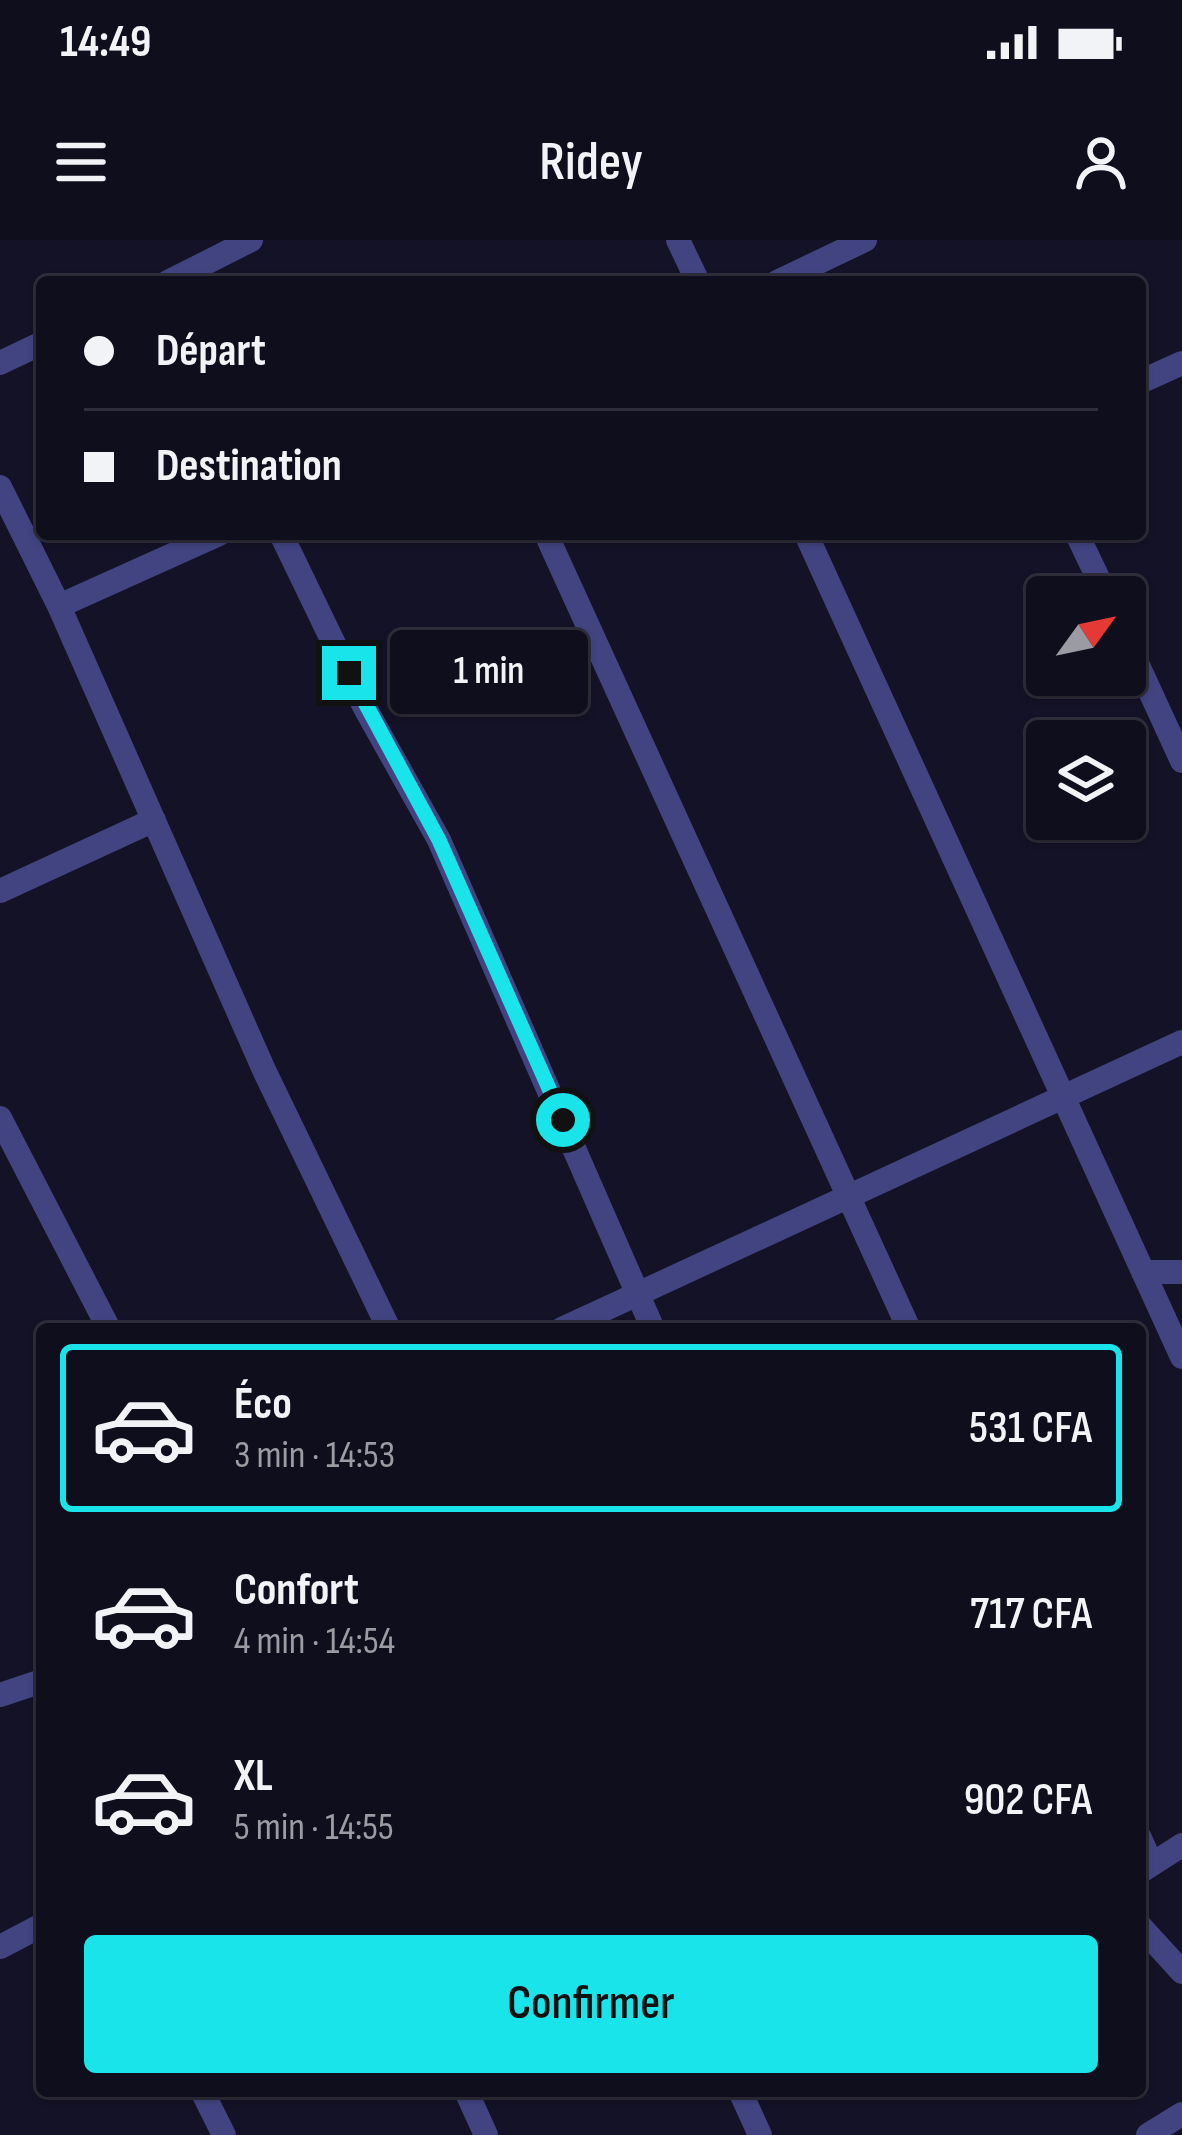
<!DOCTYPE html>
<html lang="fr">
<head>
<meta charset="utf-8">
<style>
	body { margin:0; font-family:"Sofia Sans Condensed",sans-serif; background:#1d1c29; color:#f1f3f6; height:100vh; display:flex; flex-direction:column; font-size:45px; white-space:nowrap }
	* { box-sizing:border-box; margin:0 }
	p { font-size:39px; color:#9b9ca3 }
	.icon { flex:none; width:66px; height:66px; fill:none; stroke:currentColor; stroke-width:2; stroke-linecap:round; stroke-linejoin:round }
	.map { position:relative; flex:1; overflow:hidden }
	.sheet { position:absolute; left:36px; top:1083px; width:1110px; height:774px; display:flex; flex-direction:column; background:#0f0e1c; border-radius:12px; box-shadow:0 3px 9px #0004,0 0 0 3px #2f2e3b }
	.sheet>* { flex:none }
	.guide { position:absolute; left:36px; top:36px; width:1110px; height:264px; border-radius:12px; box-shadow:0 3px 9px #0004,0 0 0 3px #2f2e3b; display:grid; align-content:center; height:264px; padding:0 48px; background:#0f0e1c }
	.needle { width:78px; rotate:57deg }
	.tools { position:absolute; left:1026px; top:336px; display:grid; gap:24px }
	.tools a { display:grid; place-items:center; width:120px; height:120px; border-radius:12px; background:#0f0e1c; box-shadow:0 3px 9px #0004,0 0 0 3px #2f2e3b; font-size:60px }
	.end { position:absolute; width:54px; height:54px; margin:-27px; border:15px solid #19e4e9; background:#111; box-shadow:0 0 0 6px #111 }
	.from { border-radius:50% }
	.bubble { position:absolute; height:84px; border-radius:12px; background:#0f0e1c; box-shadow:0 3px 9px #0004,0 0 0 3px #2f2e3b; font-size:39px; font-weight:600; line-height:84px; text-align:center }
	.guide b { display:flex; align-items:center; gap:42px; height:114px; font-size:45px }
	.guide b+b { border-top:3px solid #2f2e3b }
	.guide i { width:30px; height:30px; background:#f1f3f6 }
	ul { padding:21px 0 0; list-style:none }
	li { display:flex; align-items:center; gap:36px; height:168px; margin:0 24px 18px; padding:0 24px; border:6px solid transparent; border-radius:12px }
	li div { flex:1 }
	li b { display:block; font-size:45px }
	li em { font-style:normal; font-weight:600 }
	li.on { border-color:#19e4e9 }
	li>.icon { width:108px; height:108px; stroke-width:1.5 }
	.button { display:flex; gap:24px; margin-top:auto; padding:24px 48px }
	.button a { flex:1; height:138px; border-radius:12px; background:#19e4e9; color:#111; font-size:48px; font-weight:600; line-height:138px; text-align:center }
	.status { display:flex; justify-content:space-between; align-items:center; height:84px; padding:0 60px; background:#0f0e1c; direction:ltr }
	.status svg { height:33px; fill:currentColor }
	header { display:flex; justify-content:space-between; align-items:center; height:156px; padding:0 48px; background:#0f0e1c; font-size:54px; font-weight:600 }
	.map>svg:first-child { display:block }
</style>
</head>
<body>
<div class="status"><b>14:49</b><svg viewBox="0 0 49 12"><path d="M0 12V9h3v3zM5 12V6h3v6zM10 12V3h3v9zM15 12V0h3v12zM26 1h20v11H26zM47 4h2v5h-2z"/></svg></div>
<header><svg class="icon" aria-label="menu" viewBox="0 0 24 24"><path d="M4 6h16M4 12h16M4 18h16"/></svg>Ridey<svg class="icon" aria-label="person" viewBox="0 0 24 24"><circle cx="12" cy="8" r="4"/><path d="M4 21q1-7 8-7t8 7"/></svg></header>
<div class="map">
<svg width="1182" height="1895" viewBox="0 0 1182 1895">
	<rect width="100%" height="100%" fill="#141226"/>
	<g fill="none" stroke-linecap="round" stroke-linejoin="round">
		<!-- minor -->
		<path stroke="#414480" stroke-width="24" d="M 678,0 L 698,42
			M 168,42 L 251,0
			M 777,42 L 865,0
			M 0,123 L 42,103
			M 1140,142 L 1182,123
			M 0,247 L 59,366 L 264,830 L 389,1089
			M 281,294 L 365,468 L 439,600 L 653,1089
			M 546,294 L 909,1089
			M 806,294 L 1182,1117
			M 1077,294 L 1107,357
			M 59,366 L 219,294
			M 1125,397 L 1182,521
			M 0,651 L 154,580
			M 0,878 L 109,1089
			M 1143,1032 L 1182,1032
			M 562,1089 L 1182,802
			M 0,1455 L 42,1441
			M 1140,1598 L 1151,1623
			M 1140,1632 L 1182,1605
			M 1140,1686 L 1182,1732
			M 0,1707 L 42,1685
			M 202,1851 L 224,1895
			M 466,1851 L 486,1895
			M 740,1851 L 760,1895
			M 1148,1895 L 1182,1874"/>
	</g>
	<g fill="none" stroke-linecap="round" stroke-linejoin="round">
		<!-- route -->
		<path stroke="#19e4e9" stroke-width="15" d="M 349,433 L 439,600 L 563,880"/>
	</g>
</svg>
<div class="tools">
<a><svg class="needle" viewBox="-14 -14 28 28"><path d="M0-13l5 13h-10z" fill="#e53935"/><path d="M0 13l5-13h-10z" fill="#9b9ca3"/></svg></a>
<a><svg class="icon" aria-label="layers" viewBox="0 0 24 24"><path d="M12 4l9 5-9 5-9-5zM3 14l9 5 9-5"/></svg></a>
</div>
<i class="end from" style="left:563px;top:880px"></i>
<i class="end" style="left:349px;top:433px"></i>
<div class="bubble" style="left:390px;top:390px;width:198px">1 min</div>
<div class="guide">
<b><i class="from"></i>Départ</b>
<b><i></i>Destination</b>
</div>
<section class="sheet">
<ul>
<li class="on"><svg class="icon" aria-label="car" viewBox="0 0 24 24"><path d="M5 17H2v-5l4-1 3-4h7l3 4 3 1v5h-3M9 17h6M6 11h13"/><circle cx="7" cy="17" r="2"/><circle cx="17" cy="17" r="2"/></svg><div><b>Éco</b><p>3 min · 14:53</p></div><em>531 CFA</em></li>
<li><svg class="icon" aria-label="car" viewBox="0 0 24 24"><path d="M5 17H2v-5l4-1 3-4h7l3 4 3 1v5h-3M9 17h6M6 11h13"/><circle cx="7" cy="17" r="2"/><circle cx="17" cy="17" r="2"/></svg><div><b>Confort</b><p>4 min · 14:54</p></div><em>717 CFA</em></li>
<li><svg class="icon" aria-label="car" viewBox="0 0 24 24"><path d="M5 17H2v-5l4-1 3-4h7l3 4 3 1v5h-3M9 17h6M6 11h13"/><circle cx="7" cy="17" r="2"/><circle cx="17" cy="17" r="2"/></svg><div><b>XL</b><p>5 min · 14:55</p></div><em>902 CFA</em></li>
</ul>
<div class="button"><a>Confirmer</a></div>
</section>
</div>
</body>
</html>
